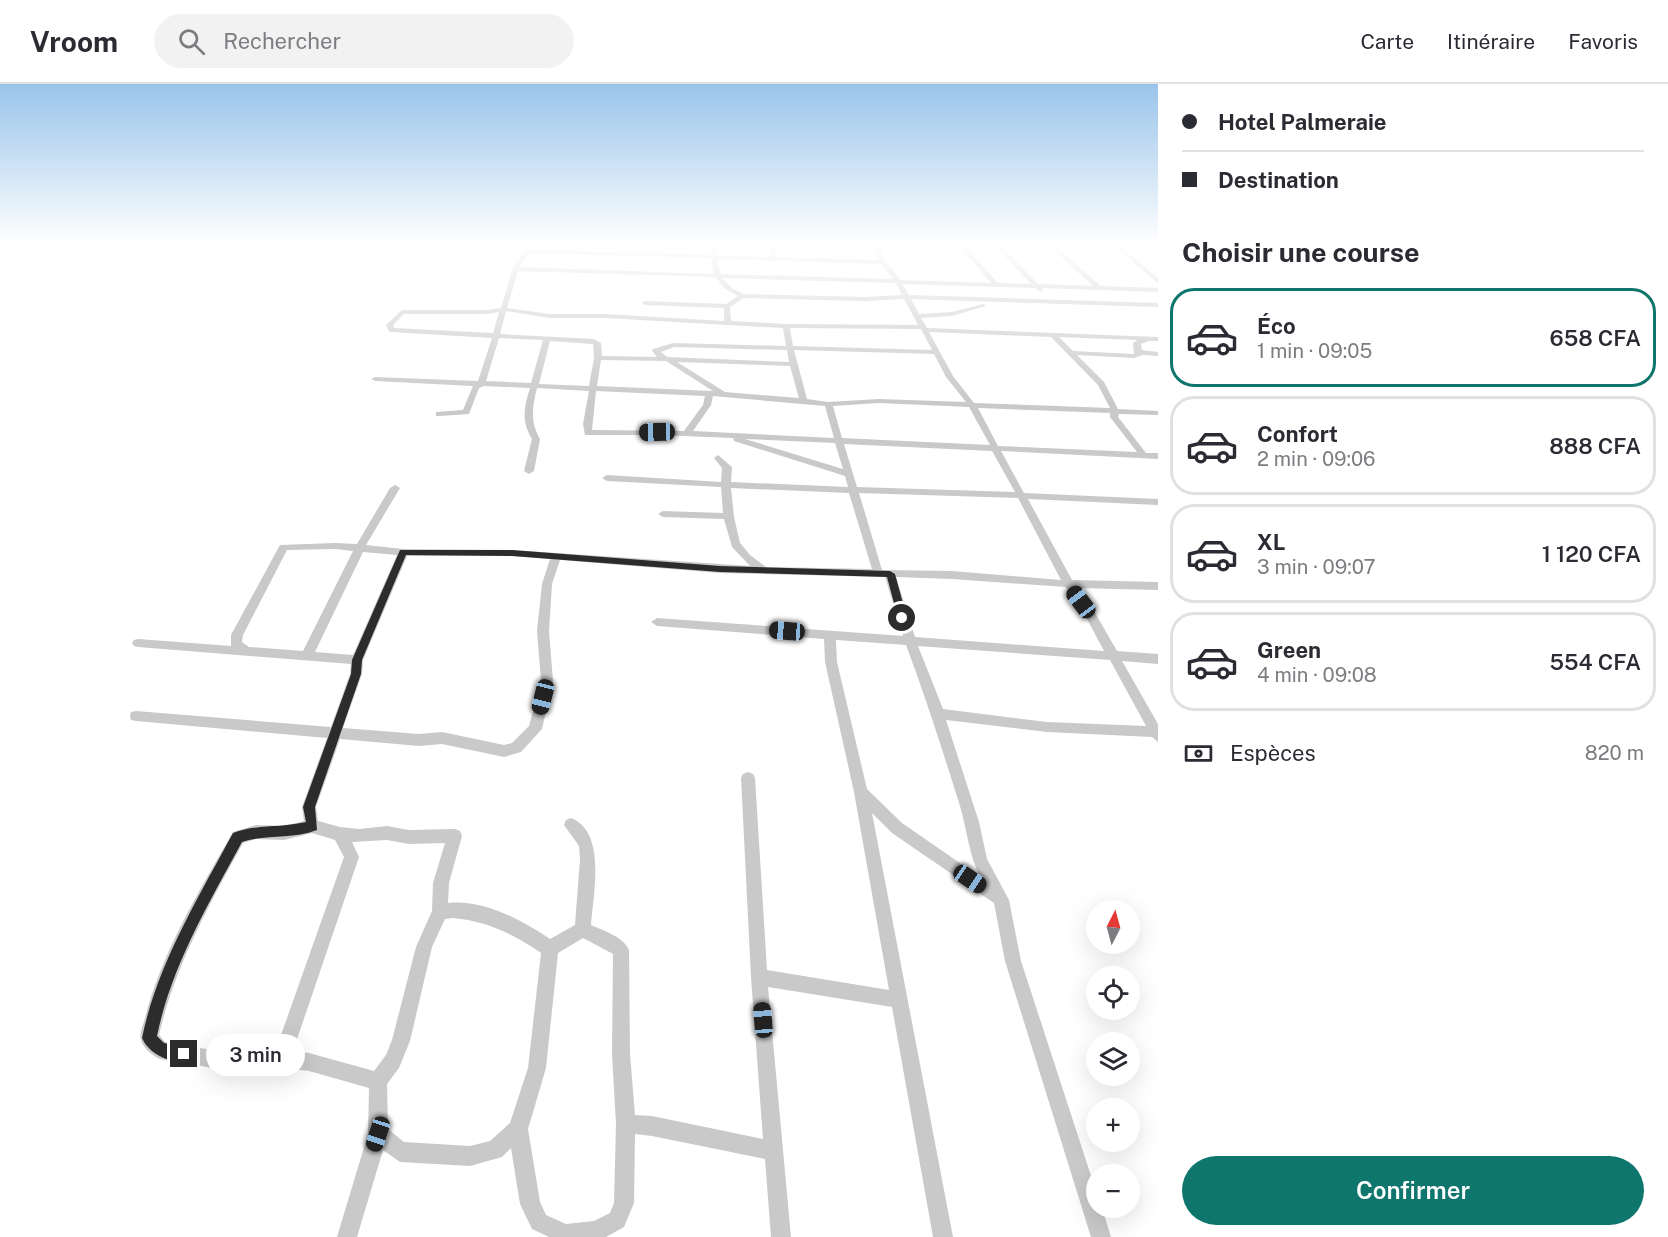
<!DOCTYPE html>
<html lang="fr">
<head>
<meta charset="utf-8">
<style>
	body { margin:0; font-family:"Public Sans",sans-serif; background:#f2f2f3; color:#2b2b33; height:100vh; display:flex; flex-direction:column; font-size:22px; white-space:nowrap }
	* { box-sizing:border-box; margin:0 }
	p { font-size:20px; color:#7c7c81 }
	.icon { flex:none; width:33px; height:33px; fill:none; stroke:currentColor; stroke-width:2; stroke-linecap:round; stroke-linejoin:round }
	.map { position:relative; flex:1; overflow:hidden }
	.details { display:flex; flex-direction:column; background:#fff; width:510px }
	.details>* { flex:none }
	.guide { display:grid; align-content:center; height:132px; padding:0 24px; background:#fff }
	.needle { width:39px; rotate:6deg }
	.buttons { position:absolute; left:1086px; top:816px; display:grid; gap:12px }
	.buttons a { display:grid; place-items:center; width:54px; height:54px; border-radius:50%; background:#fff; box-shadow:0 6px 24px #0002; font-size:30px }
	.end { position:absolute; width:27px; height:27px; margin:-14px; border:8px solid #2c2c2c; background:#fff; box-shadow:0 0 0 3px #fff }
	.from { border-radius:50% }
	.bubble { position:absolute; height:42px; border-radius:21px; background:#fff; box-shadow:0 6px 24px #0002; font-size:20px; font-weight:600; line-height:42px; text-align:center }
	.car { position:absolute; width:18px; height:36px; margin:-18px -9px; border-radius:8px; box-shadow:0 0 4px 2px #0007; background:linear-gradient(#222 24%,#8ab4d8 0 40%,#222 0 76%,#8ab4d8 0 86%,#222 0) }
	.guide b { display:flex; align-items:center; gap:21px; height:57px; font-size:22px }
	.guide b+b { border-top:2px solid #e1e1e2 }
	.guide i { width:15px; height:15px; background:#2b2b33 }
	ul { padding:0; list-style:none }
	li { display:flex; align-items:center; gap:18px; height:99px; margin:0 12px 9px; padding:0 12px; border:3px solid #e1e1e2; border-radius:24px }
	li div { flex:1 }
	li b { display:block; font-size:22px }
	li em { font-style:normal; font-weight:600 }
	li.active { border-color:#0f766e }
	li>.icon { width:54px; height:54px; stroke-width:1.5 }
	h2 { padding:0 24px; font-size:27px; line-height:72px }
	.pay { display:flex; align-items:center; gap:15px; height:66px; padding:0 24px; font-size:22px }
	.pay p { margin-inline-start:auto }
	.action { display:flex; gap:12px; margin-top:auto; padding:12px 24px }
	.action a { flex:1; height:69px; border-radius:36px; background:#0f766e; color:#fff; font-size:24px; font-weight:600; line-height:69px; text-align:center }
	header { display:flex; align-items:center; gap:36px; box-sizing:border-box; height:84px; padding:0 30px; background:#fff; border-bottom:2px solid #e1e1e2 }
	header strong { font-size:28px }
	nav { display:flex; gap:33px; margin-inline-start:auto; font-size:21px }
	.search { width:420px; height:54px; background:#f2f2f3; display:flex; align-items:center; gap:15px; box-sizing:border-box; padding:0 21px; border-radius:33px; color:#7c7c81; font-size:22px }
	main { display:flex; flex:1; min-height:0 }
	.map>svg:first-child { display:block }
</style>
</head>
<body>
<header>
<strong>Vroom</strong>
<div class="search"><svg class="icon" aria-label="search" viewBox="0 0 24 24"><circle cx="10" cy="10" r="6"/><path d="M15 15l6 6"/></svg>Rechercher</div>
<nav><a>Carte</a><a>Itinéraire</a><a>Favoris</a></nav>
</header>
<main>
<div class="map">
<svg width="1158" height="1153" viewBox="0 0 1158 1153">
	<rect width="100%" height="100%" fill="#fff"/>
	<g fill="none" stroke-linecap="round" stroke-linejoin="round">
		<!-- minor -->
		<path fill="#c9c9c9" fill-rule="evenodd" d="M 665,158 L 671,158 L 665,164 L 663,169 L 711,171 L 713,158 L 719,158 L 717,171 L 770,173 L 769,158 L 775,158 L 776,173 L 879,176 L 876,172 L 877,161 L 814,160 L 811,158 L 995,161 L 994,158 L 998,158 L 1038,200 L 1093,202 L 1045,158 L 1051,158 L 1101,202 L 1158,204 L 1158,208 L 1042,204 L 1043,206 L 1040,208 L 1035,204 L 902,200 L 909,211 L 1158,219 L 1158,223 L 911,215 L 919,230 L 952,228 L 983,220 L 986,222 L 952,232 L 921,234 L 927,244 L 1158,253 L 1158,257 L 1149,257 L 1141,260 L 1142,266 L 1158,268 L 1158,272 L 1143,271 L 1134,274 L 1077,271 L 1104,298 L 1118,325 L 1158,327 L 1158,331 L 1119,330 L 1118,333 L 1146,369 L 1158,369 L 1158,375 L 1001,367 L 1024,409 L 1158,415 L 1158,421 L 1028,415 L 1072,496 L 1158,498 L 1158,506 L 1077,504 L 1094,527 L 1117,567 L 1158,570 L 1158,580 L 1122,577 L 1158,640 L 1158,658 L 1152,653 L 1047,648 L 946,636 L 979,738 L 987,775 L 1009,816 L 1021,877 L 1096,1107 L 1096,1124 L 1102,1124 L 1111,1153 L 1091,1153 L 1005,877 L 994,819 L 892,749 L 872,729 L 953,1153 L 933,1153 L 892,923 L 768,903 L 791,1153 L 771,1153 L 765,1075 L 652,1052 L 635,1050 L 634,1119 L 624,1143 L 606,1153 L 549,1153 L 532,1145 L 520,1120 L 511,1064 L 502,1073 L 470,1082 L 400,1078 L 383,1066 L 357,1153 L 337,1153 L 368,1050 L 369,1004 L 309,987 L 281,984 L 253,991 L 160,975 C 153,972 143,964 141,956 C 139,950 143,941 145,934 C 162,868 199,807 233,748 L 256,741 L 284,742 L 304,737 L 302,723 L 327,654 L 136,637 L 131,636 L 130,632 L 131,628 L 136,627 L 331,643 L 350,590 L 351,580 L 138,563 L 134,562 L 132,559 L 134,556 L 138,555 L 231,562 L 231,551 L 280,461 L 335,459 L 357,460 L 390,404 L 395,401 L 400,404 L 366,461 L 403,465 L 512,466 L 750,482 L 732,463 L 724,435 L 663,433 L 658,430 L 663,427 L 723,429 L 721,403 L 607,397 L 602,394 L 607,391 L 721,398 L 722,384 L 714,374 L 718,371 L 732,383 L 731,398 L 848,403 L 845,392 L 734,357 L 733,354 L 657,351 L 585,351 L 583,340 L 589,307 L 537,304 C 532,324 530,337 540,355 L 534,387 L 529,390 L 524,387 L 532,355 C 521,337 524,323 530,304 L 484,302 L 479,304 L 469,330 L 439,332 L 436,332 L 436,328 L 463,326 L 473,302 L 375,297 L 371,295 L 375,293 L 478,297 L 492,254 L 391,248 L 389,247 L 386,241 L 402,226 L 487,226 L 501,224 L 513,183 L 525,166 L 658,169 L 659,163 ZM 883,162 L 961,164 L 991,199 L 900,196 L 882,172 ZM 967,164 L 998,165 L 1031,200 L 998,199 ZM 529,169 L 711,174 L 714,190 L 519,183 ZM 717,175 L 882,180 L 893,195 L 721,190 ZM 518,187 L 716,193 L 724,204 L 738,212 L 726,220 L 645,217 L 642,219 L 645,221 L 724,224 L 724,237 L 605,230 L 550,230 L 507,224 ZM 722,194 L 896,199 L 902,211 L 865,213 L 744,210 L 733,205 ZM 744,214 L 865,217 L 904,215 L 918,241 L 786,240 L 731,237 L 730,223 ZM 506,227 L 550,234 L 605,234 L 783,244 L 786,262 L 673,259 L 653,265 L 652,267 L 657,273 L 602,272 L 601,259 L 594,255 L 500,250 ZM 499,228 L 493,249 L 394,244 L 393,241 L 404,230 L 487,230 ZM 790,244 L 921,245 L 932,266 L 793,262 ZM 929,248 L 1051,253 L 1098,301 L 1110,324 L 974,319 L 953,292 ZM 1059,253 L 1137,256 L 1133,259 L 1134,270 L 1073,267 ZM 499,254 L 543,256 L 531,299 L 486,297 ZM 550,257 L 593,260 L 594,274 L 589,302 L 539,300 ZM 674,263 L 787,266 L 789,278 L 667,273 L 661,268 ZM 794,266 L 934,270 L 946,293 L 966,318 L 879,315 L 828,318 L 807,315 ZM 601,276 L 666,277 L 713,307 L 597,302 ZM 677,278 L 790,282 L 799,314 L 725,308 ZM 596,307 L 705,312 L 703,321 L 684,347 L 592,346 ZM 713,312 L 825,322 L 834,354 L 693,347 L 711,321 ZM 879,319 L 969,323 L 990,361 L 842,354 L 833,322 ZM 978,324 L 1110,329 L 1110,333 L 1137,368 L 998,362 ZM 745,355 L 835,359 L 843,385 ZM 844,360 L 992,367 L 1015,408 L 857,403 ZM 731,404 L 849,409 L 872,485 L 766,483 L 750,471 L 740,459 L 734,433 ZM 859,409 L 1018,414 L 1061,496 L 952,487 L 882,486 ZM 335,465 L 353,467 L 303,567 L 249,563 L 242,558 L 243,551 L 287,466 ZM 363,468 L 397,471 L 353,571 L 315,568 ZM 407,472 L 512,472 L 550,475 L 542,500 L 537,547 L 541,597 L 529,642 L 512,659 L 504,661 L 442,648 L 419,650 L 343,644 L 362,590 L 363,576 ZM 560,476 L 720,489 L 885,493 L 903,552 L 657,534 L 651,538 L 657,542 L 824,555 L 825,578 L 854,708 L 889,906 L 767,886 L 755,694 L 753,690 L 748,688 L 743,690 L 741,694 L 751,893 L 763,1055 L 652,1032 L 635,1031 L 630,970 L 629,866 C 624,853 604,847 591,841 C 593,811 607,748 571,734 L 566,736 L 564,741 L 579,762 L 580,775 L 575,841 L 550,855 C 522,836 483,815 448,819 L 449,799 L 462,752 L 460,747 L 455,745 L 409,746 L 387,742 L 359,745 L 340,743 L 318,737 L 316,723 L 340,655 L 419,662 L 442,660 L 504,673 L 521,668 L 542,645 L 553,597 L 549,547 L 552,500 ZM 896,493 L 952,495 L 1066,503 L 1086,533 L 1104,567 L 915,553 ZM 836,556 L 906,561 C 926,614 943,668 960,722 C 967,746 969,771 980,793 L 902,739 L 867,705 L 837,578 ZM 918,562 L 1110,576 L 1146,642 L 1047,638 L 943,625 ZM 312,749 L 335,756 L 344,773 L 275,968 L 253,973 L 165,958 L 159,951 C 175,882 209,821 243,759 L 256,755 L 284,756 ZM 387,756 L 409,760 L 445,759 L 433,799 L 432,827 L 416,863 L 392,956 L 386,971 L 374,987 L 309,969 L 293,967 L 359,773 L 352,758 ZM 453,834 C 486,837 514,850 541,869 L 528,984 L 510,1039 L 490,1057 L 470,1062 L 404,1058 L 388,1045 L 387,1000 L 399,984 L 410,957 L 432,863 L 445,835 ZM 583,854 L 613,870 L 612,970 L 616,1040 L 614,1119 L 610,1129 L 594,1137 L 566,1140 L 546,1131 L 540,1118 L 528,1045 L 546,984 L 558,869 Z
			M 1109,158 L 1115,158 L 1158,194 L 1158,199 Z"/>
	</g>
	<!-- sky -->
	<linearGradient id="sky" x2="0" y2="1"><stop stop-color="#99c4ea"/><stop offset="0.5" stop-color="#fff"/><stop offset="1" stop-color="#fff" stop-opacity="0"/></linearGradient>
	<rect width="1158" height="319" fill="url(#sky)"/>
	<!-- route -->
	<path fill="#2c2c2c" d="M 400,466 L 512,466 L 720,482 L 890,487 L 895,490 L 907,534 L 902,537 L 898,534 L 887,493 L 720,488 L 512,472 L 406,471 L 362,576 L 361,590 L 315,723 L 317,746 C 290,756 267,750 242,758 C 209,819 171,883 157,952 L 164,959 L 189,964 L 191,970 L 189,975 C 172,982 149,970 142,954 C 157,881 198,814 233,749 C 257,740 281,744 306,738 L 303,723 L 351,590 L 352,576 Z"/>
</svg>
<div class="buttons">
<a><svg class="needle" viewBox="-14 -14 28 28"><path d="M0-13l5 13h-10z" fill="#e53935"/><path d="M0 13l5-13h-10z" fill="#7c7c81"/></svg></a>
<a><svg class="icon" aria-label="locate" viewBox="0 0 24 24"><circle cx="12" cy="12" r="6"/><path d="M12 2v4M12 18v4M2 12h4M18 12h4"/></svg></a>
<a><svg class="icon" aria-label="layers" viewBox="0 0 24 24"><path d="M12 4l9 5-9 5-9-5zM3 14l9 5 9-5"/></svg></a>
<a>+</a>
<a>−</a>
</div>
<i class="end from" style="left:902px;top:534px"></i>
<i class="end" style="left:184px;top:970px"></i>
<div class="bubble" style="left:206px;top:950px;width:99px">3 min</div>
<i class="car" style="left:657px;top:348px;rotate:269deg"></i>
<i class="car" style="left:1081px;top:518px;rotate:323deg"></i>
<i class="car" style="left:787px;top:547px;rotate:274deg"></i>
<i class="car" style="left:543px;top:613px;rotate:194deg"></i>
<i class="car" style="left:970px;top:795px;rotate:124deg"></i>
<i class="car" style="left:763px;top:936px;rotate:355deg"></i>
<i class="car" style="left:378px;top:1050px;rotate:198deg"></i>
</div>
<section class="details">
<div class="guide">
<b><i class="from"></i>Hotel Palmeraie</b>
<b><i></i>Destination</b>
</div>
<h2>Choisir une course</h2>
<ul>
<li class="active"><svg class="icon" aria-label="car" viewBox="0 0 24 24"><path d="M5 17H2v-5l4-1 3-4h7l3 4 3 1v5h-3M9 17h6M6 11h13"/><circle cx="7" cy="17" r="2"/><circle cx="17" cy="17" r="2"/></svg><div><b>Éco</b><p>1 min · 09:05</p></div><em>658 CFA</em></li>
<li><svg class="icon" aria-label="car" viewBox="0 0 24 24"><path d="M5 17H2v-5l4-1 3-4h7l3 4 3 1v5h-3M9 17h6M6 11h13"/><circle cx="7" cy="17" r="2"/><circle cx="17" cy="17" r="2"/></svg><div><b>Confort</b><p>2 min · 09:06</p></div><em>888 CFA</em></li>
<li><svg class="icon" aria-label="car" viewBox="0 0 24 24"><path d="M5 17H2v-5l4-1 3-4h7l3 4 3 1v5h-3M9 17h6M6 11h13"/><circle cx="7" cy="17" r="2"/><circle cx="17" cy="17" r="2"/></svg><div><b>XL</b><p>3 min · 09:07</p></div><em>1 120 CFA</em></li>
<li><svg class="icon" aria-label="car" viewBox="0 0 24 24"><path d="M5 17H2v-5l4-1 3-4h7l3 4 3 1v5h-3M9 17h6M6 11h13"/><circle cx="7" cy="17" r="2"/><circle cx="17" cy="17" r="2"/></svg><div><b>Green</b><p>4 min · 09:08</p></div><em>554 CFA</em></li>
</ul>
<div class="pay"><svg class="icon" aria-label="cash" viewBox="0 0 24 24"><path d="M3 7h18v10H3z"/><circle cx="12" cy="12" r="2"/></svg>Espèces<p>820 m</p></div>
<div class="action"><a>Confirmer</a></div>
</section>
</main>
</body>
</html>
